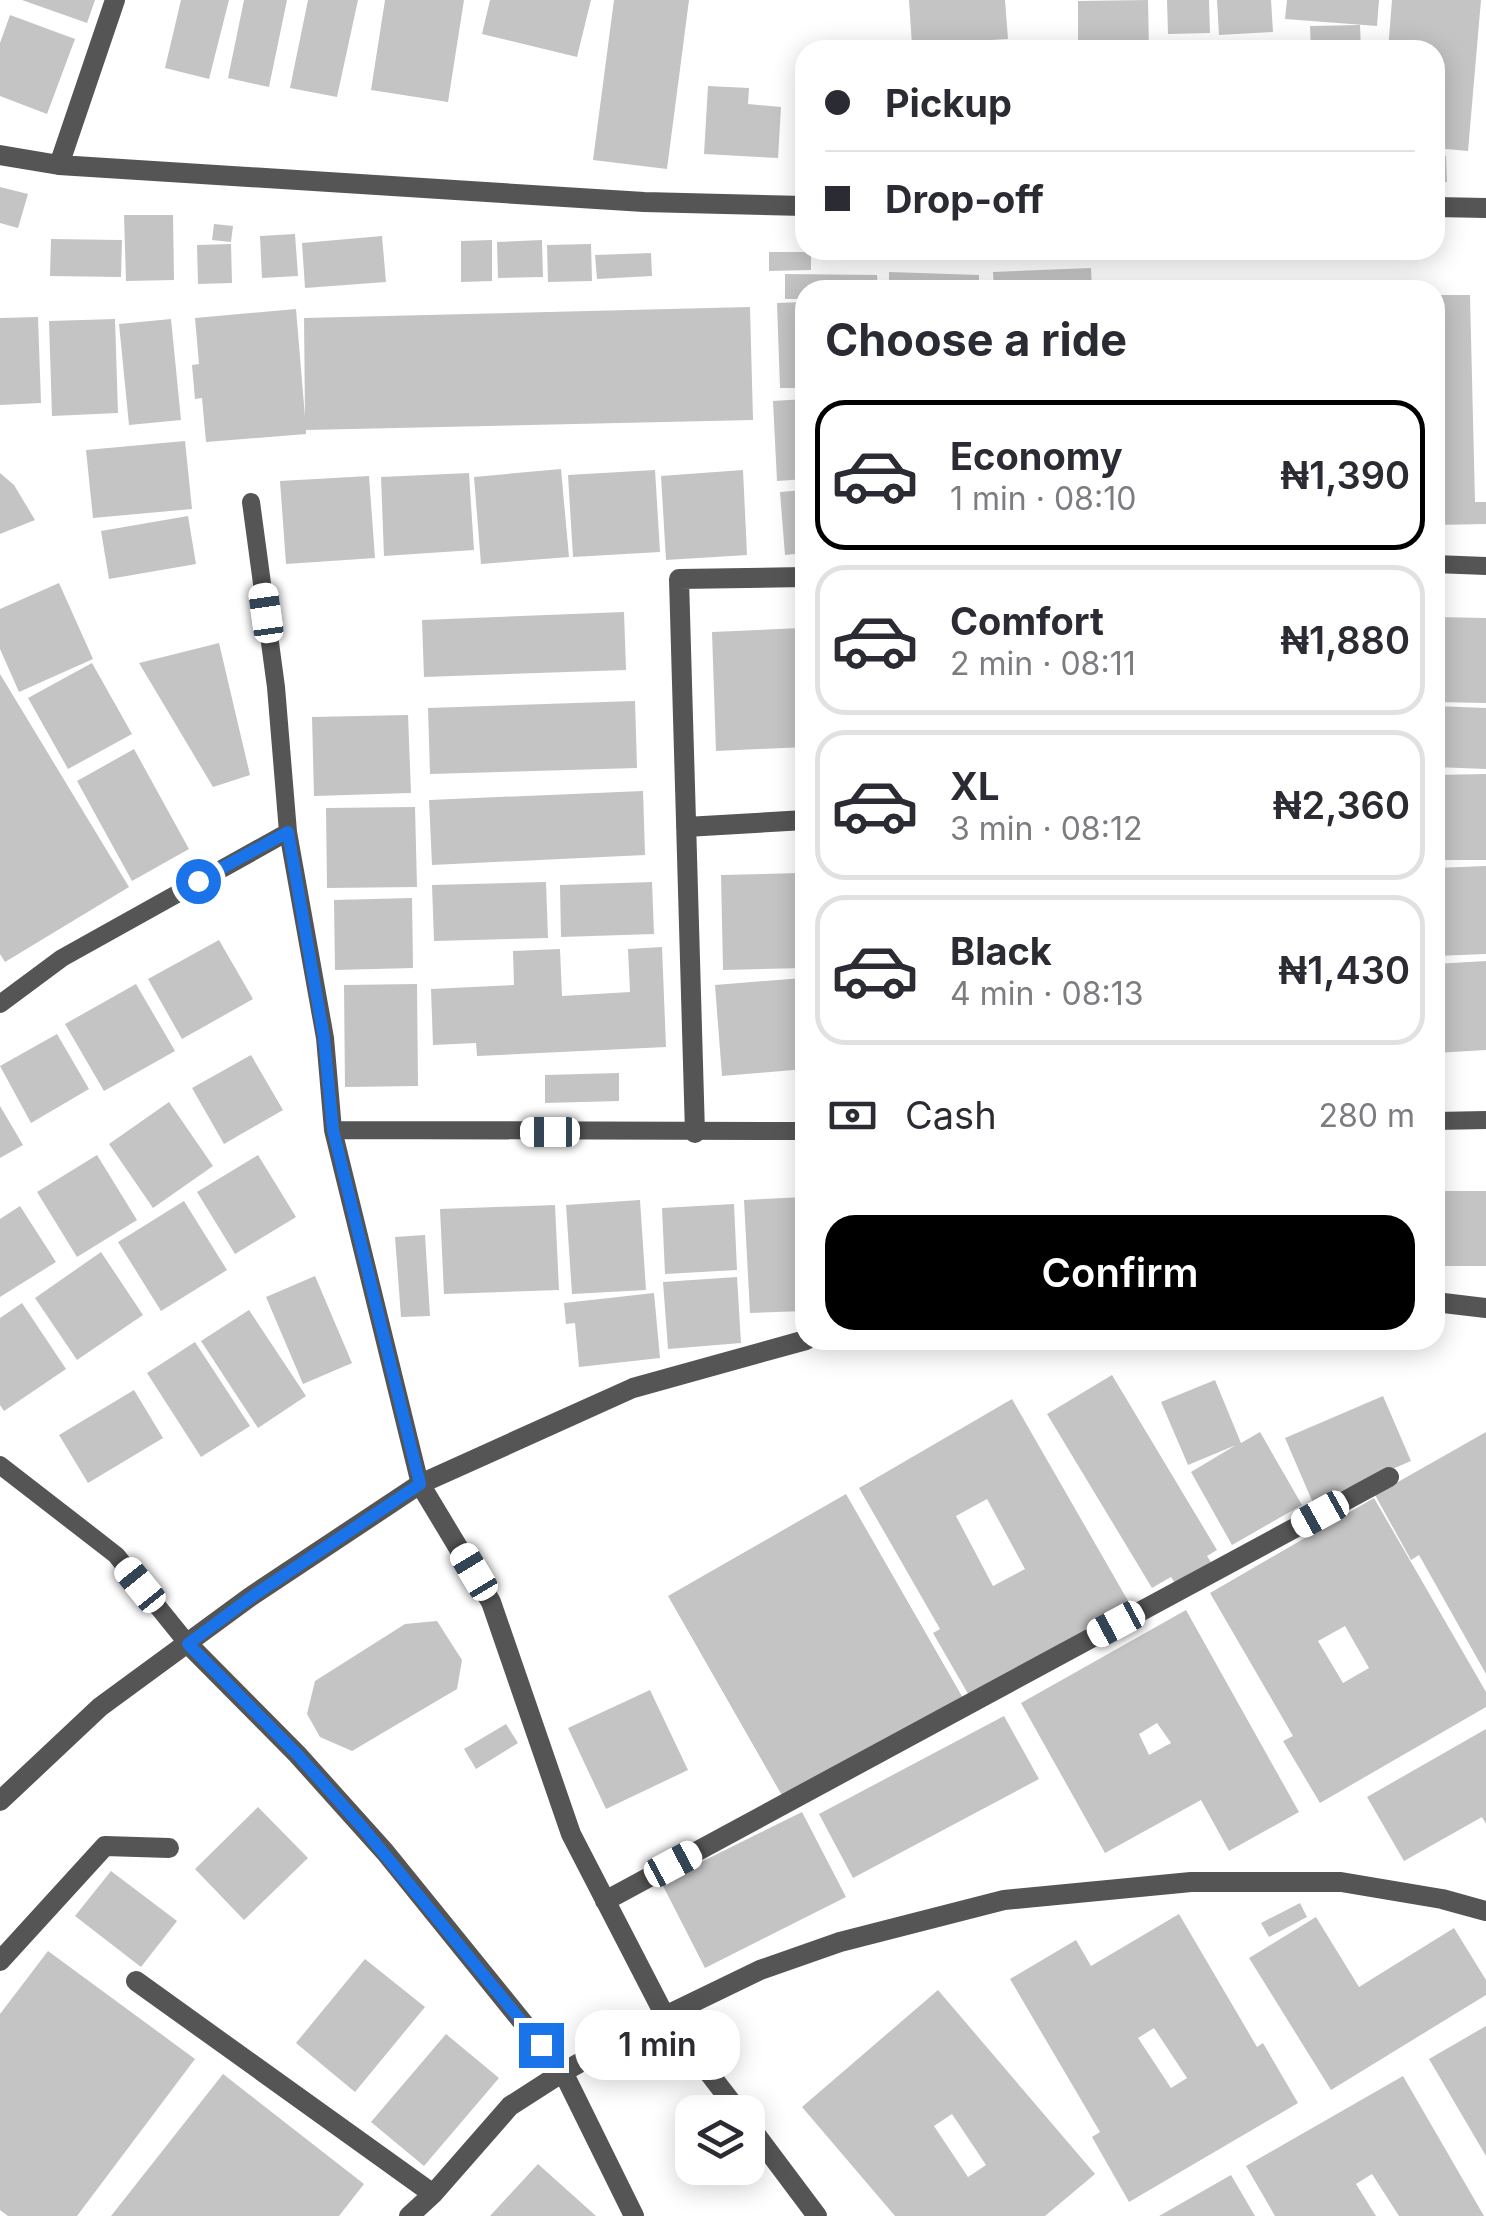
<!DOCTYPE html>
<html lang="en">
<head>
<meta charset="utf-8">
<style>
	body { margin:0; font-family:Inter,sans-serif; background:#f2f2f3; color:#2b2b33; height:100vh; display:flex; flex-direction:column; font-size:38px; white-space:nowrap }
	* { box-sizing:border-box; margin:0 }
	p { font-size:32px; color:#7c7c81 }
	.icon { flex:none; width:55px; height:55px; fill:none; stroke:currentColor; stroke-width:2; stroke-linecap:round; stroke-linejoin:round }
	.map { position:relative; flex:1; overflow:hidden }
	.panel { position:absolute; left:795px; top:280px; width:650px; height:1070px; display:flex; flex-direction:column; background:#fff; border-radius:30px; box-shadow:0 5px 25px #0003 }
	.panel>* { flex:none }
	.hud { position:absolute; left:795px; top:40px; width:650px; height:220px; border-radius:30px; box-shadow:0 5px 25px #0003; display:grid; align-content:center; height:220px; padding:0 30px; background:#fff }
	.buttons { position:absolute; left:675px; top:2095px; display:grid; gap:20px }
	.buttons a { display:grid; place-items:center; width:90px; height:90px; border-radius:20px; background:#fff; box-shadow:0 5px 25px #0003; font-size:50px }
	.end { position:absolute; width:45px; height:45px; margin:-22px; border:12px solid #1a73e8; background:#fff; box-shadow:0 0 0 5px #fff }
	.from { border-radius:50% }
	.bubble { position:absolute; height:70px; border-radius:30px; background:#fff; box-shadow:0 5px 25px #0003; font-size:32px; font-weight:600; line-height:70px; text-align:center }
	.car { position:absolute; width:30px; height:60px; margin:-30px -15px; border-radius:12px; box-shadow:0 0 8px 2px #0007; background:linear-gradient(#fff 24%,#345 0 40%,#fff 0 76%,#345 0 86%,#fff 0) }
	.hud b { display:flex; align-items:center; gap:35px; height:95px; font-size:38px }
	.hud b+b { border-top:2px solid #e1e1e2 }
	.hud i { width:25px; height:25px; background:#2b2b33 }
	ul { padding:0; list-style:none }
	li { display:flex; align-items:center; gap:30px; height:150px; margin:0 20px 15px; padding:0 10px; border:5px solid #e1e1e2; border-radius:30px }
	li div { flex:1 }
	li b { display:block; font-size:38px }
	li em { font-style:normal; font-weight:600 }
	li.selected { border-color:#000 }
	li>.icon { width:90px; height:90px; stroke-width:1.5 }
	h2 { padding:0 30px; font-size:45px; line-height:120px }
	.pay { display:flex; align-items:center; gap:25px; height:110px; padding:0 30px; font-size:38px }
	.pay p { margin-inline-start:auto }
	.primary-button { display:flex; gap:20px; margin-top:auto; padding:20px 30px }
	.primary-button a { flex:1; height:115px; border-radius:30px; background:#000; color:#fff; font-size:40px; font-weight:600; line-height:115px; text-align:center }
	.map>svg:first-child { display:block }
</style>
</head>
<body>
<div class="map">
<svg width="1486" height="2216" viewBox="0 0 1486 2216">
	<rect width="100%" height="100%" fill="#fff"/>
	<!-- building -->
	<path fill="#c4c4c4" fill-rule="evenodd" d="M 22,0 L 95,0 L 87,23 Z
		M 181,0 L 229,0 L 209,79 L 165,68 Z
		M 244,0 L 287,0 L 269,87 L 228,78 Z
		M 308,0 L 358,0 L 337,97 L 290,88 Z
		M 385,0 L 464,0 L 448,102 L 371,90 Z
		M 490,0 L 591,0 L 577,57 L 482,34 Z
		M 614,0 L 689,0 L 667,169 L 593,160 Z
		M 909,0 L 1005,0 L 1008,39 L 912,45 Z
		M 1148,0 L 1149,50 L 1078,50 L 1078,1 Z
		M 1167,0 L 1209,0 L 1210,33 L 1168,34 Z
		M 1217,0 L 1271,0 L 1273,32 L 1219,35 Z
		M 1287,0 L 1379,0 L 1377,26 L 1285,19 Z
		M 1392,0 L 1481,0 L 1468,151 L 1435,148 L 1435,50 L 1388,50 Z
		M 10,15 L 75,39 L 47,114 L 0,96 L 0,43 Z
		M 1360,25 L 1361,50 L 1311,50 L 1310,26 Z
		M 708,86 L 749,88 L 748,104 L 781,107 L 778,158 L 704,154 Z
		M 1446,156 L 1447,182 L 1435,183 L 1435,157 Z
		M 0,187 L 28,194 L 18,228 L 0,223 Z
		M 124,215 L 173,215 L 174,280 L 126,281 Z
		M 214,224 L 233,226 L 231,242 L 212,240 Z
		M 295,234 L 298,276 L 262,278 L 260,236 Z
		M 382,236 L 386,282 L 305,288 L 302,243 Z
		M 51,239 L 122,240 L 121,277 L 50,276 Z
		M 492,240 L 492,281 L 461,282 L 461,241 Z
		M 542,240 L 543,277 L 498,278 L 497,242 Z
		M 231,244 L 232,283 L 198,284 L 197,245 Z
		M 591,244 L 592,281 L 548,282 L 547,245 Z
		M 769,252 L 811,252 L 811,270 L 769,271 Z
		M 651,253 L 652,276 L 597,279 L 595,255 Z
		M 1091,268 L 1092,290 L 994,290 L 993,272 Z
		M 889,272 L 979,275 L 979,290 L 889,290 Z
		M 785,274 L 877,275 L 878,290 L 805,290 L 805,299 L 785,299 Z
		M 1435,295 L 1470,295 L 1475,502 L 1486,502 L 1486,524 L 1435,525 Z
		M 805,302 L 805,388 L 780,388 L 777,303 Z
		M 750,307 L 753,420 L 306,430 L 306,434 L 206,442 L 202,398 L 195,399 L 192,365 L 199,364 L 195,318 L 296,309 L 305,417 L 304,318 Z
		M 38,317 L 41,403 L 0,405 L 0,318 Z
		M 115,319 L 118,413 L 52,416 L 49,321 Z
		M 171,319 L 181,420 L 129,425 L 119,324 Z
		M 805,399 L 805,479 L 777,481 L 773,401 Z
		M 185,441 L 192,509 L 93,518 L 86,450 Z
		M 561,469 L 569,557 L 481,564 L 474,477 Z
		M 655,470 L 660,552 L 573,557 L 568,475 Z
		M 743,470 L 747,555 L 666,560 L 661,476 Z
		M 0,473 L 14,485 L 35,520 L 0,534 Z
		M 469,473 L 474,550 L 384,556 L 381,477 Z
		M 369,476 L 375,558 L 286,564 L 280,481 Z
		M 805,490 L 805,553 L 785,555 L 780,492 Z
		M 188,516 L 196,564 L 109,579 L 101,531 Z
		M 59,583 L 93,659 L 19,692 L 0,649 L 0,609 Z
		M 624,612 L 626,670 L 424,677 L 422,620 Z
		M 1435,617 L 1486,618 L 1486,703 L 1435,702 Z
		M 801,628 L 805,747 L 716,751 L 712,632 Z
		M 219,643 L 250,775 L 213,787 L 139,663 Z
		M 92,663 L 132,734 L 68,769 L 28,698 Z
		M 0,674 L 129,887 L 5,962 L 0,954 Z
		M 635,701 L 637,768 L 430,774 L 428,708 Z
		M 1435,706 L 1486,708 L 1486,769 L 1435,767 Z
		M 408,715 L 411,793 L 314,796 L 312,717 Z
		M 134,749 L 189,849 L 132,881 L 77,781 Z
		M 1486,774 L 1486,860 L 1435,860 L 1435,775 Z
		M 643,791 L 645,855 L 432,865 L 429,800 Z
		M 415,807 L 417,887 L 327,888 L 326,808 Z
		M 1486,866 L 1486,954 L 1435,956 L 1435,868 Z
		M 800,873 L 803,968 L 723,970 L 721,875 Z
		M 546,882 L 548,938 L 434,941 L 432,885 Z
		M 652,882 L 654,934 L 561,937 L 560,885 Z
		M 412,898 L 413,968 L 335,970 L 334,900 Z
		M 219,940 L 253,999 L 182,1039 L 148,979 Z
		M 662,947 L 666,1047 L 477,1056 L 476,1043 L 433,1045 L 431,989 L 514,985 L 513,951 L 560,949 L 562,996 L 630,992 L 628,949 Z
		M 1486,961 L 1486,1050 L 1435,1053 L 1435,964 Z
		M 803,978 L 805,1069 L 722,1076 L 715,985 Z
		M 136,984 L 175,1051 L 104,1091 L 65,1024 Z
		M 417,984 L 418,1086 L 345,1087 L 344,985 Z
		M 57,1034 L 89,1089 L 31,1123 L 0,1066 Z
		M 251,1055 L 283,1110 L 224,1144 L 192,1088 Z
		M 619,1073 L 619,1101 L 545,1103 L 545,1075 Z
		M 169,1102 L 213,1166 L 153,1208 L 109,1144 Z
		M 0,1106 L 23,1145 L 0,1158 Z
		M 97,1155 L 137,1220 L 77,1257 L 37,1192 Z
		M 258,1155 L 296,1217 L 235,1254 L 197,1192 Z
		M 1435,1191 L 1486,1191 L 1486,1266 L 1435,1266 Z
		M 805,1197 L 805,1311 L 750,1313 L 744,1200 Z
		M 640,1200 L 646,1290 L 572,1294 L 566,1205 Z
		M 184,1201 L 227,1270 L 161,1311 L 118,1242 Z
		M 734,1204 L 737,1270 L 665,1274 L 662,1208 Z
		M 555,1205 L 559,1290 L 444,1294 L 440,1209 Z
		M 20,1206 L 56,1262 L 0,1297 L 0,1219 Z
		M 425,1235 L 430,1316 L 401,1317 L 395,1237 Z
		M 101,1252 L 143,1315 L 77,1360 L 35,1298 Z
		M 315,1276 L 352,1363 L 303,1384 L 266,1297 Z
		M 737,1277 L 741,1343 L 668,1349 L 663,1282 Z
		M 654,1293 L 660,1358 L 579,1367 L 575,1323 L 566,1324 L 564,1303 Z
		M 22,1303 L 66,1369 L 4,1411 L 0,1405 L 0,1318 Z
		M 249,1310 L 306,1396 L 258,1428 L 201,1341 Z
		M 195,1342 L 250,1426 L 201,1457 L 147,1373 Z
		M 1112,1375 L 1217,1550 L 1207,1556 L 1211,1562 L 1175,1583 L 1171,1577 L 1152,1588 L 1047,1414 Z
		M 1215,1380 L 1241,1443 L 1260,1432 L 1302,1505 L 1232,1545 L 1191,1472 L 1236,1445 L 1188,1465 L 1161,1402 Z
		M 134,1390 L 163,1438 L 88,1483 L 59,1435 Z
		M 1383,1396 L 1411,1461 L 1313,1503 L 1285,1438 Z
		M 1012,1399 L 1131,1606 L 971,1699 L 933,1633 L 940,1629 L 859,1488 ZM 987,1499 L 1025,1569 L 993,1586 L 956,1516 Z
		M 1486,1432 L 1486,1674 L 1419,1555 L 1411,1560 L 1375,1495 Z
		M 846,1494 L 963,1698 L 784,1799 L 668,1596 Z
		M 1374,1498 L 1486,1692 L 1486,1707 L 1320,1803 L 1283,1741 L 1293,1736 L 1210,1593 ZM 1345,1626 L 1369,1668 L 1343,1683 L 1318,1641 Z
		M 1186,1610 L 1299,1812 L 1229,1851 L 1201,1800 L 1105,1853 L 1021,1703 ZM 1157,1723 L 1171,1743 L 1149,1755 L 1139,1734 Z
		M 437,1621 L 462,1660 L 457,1689 L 352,1751 L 320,1737 L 307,1714 L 315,1681 L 405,1624 Z
		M 650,1690 L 688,1770 L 606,1809 L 568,1728 Z
		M 1004,1716 L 1039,1779 L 853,1878 L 819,1814 Z
		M 506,1724 L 518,1743 L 476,1769 L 464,1749 Z
		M 1486,1729 L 1486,1824 L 1482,1817 L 1404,1861 L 1367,1797 Z
		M 258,1807 L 308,1858 L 244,1920 L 195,1869 Z
		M 802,1812 L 846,1897 L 705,1968 L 661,1882 Z
		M 111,1871 L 177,1921 L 141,1967 L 75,1916 Z
		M 1300,1903 L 1307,1917 L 1269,1937 L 1261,1923 Z
		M 1179,1914 L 1257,2047 L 1263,2043 L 1298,2103 L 1129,2202 L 1092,2137 L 1100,2132 L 1010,1979 L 1076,1940 L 1091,1966 ZM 1154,2028 L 1187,2078 L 1171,2088 L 1138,2038 Z
		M 1316,1917 L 1359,1987 L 1454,1928 L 1486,1980 L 1486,1995 L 1331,2090 L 1249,1958 Z
		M 48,1951 L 195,2059 L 77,2216 L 8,2216 L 0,2210 L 0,2014 Z
		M 365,1959 L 425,2007 L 355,2092 L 296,2043 Z
		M 938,1990 L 1095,2174 L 1045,2216 L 895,2216 L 802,2107 ZM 952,2114 L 986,2165 L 968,2177 L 934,2126 Z
		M 1486,2026 L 1486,2156 L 1429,2059 Z
		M 446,2034 L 499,2078 L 424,2166 L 371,2122 Z
		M 223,2074 L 364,2184 L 339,2216 L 111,2216 Z
		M 1403,2076 L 1484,2216 L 1399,2216 L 1372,2174 L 1356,2184 L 1376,2216 L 1275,2216 L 1246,2166 Z
		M 538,2164 L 596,2216 L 490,2216 Z
		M 1231,2175 L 1255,2216 L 1159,2216 Z"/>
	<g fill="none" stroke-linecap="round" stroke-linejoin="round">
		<!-- service -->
		<path stroke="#555" stroke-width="18" d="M 251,502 L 276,687 L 288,832 L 325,1038 L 333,1130 L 420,1484
			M 1435,564 L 1486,566
			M 0,1004 L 62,958 L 288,832
			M 1435,1121 L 1486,1120
			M 333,1130 L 805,1131
			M 0,1465 L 116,1555 L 188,1644"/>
		<!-- minor -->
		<path stroke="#555" stroke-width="20" d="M 0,155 L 59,165 L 644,202 L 805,206
			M 59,165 L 115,0
			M 1435,207 L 1486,208
			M 686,827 L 805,820
			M 695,1133 L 679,579 L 805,577
			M 1435,1302 L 1486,1308
			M 420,1484 L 491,1602 L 571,1834 L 665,2016 L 739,2112
			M 188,1644 L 297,1754 L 385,1852 L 563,2072 L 634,2216
			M 0,1801 L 100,1707 L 250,1597 L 420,1484 L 633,1388 L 806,1340
			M 605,1901 L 1389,1477
			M 0,1961 L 105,1846 L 169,1848
			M 136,1981 L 433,2194
			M 748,2124 L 817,2216
			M 409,2216 L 433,2194 L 510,2106 L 563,2072 L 665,2016 L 760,1970 L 840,1942 L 1004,1900 L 1191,1882 L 1341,1882 L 1442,1899 L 1486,1911"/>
	</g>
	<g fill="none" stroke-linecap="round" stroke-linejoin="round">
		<!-- route -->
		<path stroke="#1a73e8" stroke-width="12" d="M 198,881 L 288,832 L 324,1038 L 333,1130 L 420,1484 L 250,1598 L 188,1644 L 297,1754 L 363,1828 L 541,2045"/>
	</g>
</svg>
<div class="buttons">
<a><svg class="icon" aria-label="layers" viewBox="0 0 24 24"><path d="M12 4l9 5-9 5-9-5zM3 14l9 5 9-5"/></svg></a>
</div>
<i class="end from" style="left:198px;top:881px"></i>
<i class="end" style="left:541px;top:2045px"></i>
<div class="bubble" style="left:575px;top:2010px;width:165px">1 min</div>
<i class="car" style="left:266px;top:613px;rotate:352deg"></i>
<i class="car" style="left:550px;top:1132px;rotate:270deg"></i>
<i class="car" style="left:1320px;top:1514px;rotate:241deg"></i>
<i class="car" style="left:474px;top:1572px;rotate:329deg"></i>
<i class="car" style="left:140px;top:1585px;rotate:321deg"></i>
<i class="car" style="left:1116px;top:1624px;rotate:242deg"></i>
<i class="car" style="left:673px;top:1864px;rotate:62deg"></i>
<div class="hud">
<b><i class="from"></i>Pickup</b>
<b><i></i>Drop-off</b>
</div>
<section class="panel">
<h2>Choose a ride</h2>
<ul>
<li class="selected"><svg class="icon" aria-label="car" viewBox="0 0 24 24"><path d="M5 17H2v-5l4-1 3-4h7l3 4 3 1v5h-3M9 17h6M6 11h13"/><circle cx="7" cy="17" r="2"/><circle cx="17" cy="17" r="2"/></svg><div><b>Economy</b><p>1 min · 08:10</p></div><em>₦1,390</em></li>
<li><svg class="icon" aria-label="car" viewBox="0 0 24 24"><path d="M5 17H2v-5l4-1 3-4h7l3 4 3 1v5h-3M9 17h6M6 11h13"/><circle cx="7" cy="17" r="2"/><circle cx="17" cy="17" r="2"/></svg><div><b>Comfort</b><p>2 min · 08:11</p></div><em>₦1,880</em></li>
<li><svg class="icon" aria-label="car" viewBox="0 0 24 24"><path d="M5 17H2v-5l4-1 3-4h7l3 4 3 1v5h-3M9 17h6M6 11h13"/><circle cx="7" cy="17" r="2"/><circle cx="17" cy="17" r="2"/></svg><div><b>XL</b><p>3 min · 08:12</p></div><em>₦2,360</em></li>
<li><svg class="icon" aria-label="car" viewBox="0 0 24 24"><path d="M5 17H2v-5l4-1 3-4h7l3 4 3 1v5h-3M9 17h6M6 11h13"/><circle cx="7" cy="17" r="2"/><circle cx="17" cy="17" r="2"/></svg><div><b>Black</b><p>4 min · 08:13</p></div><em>₦1,430</em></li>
</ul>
<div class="pay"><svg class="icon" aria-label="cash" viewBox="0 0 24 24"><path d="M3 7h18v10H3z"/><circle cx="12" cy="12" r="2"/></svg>Cash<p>280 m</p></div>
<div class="primary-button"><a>Confirm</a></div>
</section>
</div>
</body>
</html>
